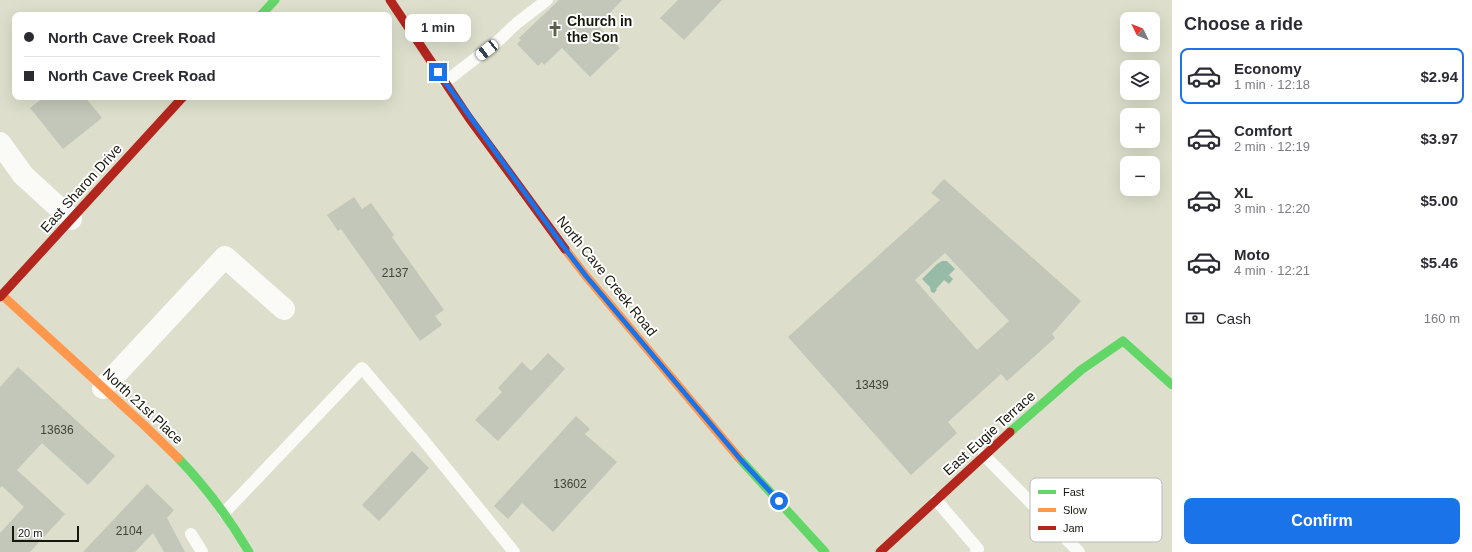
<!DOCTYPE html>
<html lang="en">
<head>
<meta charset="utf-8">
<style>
	body { margin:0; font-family:Arial,sans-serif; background:#f2f2f3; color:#2b2b33; height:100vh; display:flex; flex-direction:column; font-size:15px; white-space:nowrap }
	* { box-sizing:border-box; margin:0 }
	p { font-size:13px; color:#7c7c81 }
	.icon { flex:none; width:22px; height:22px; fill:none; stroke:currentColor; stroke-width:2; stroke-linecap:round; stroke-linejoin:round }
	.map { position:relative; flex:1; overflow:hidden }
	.sheet { display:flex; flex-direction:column; background:#fff; width:300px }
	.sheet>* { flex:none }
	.hud { position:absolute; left:12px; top:12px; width:380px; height:88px; border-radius:8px; box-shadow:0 4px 16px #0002; display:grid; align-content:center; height:88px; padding:0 12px; background:#fff }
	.needle { width:26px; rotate:313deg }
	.controls { position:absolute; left:1120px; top:12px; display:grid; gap:8px }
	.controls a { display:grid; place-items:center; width:40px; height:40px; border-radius:8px; background:#fff; box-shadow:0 4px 16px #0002; font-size:20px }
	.scale { position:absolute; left:12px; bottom:10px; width:67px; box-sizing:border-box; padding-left:4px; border:2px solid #17180c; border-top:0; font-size:11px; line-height:14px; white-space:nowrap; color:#17180c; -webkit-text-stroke:3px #fff; paint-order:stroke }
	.end { position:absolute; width:18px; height:18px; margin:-9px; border:5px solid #1a73e8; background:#fff; box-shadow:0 0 0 2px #fff }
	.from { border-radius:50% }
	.bubble { position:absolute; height:28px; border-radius:8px; background:#fff; box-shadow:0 4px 16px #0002; font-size:13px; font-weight:800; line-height:28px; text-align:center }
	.car { position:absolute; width:12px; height:24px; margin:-12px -6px; border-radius:5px; box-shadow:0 0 3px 1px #0007; background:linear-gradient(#fff 24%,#345 0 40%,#fff 0 76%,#345 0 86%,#fff 0) }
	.hud b { display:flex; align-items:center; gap:14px; height:38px; font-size:15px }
	.hud b+b { border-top:1px solid #e1e1e2 }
	.hud i { width:10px; height:10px; background:#2b2b33 }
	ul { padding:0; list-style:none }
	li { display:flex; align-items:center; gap:12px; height:56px; margin:0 8px 6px; padding:0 4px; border:2px solid transparent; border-radius:8px }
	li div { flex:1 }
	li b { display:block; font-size:15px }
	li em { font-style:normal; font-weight:800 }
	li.active { border-color:#1a73e8 }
	li>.icon { width:36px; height:36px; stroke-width:1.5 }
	h2 { padding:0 12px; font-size:18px; line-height:48px }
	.pay { display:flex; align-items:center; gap:10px; height:44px; padding:0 12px; font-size:15px }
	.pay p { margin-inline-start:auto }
	.action { display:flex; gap:8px; margin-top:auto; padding:8px 12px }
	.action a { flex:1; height:46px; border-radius:8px; background:#1a73e8; color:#fff; font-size:16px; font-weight:800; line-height:46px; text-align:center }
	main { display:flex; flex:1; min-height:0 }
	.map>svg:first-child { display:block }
</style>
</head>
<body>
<main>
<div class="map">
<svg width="1172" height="552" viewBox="0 0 1172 552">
	<rect width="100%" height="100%" fill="#dddfcc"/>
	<!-- water -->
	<path fill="#96bba7" d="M 942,261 L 947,261 L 955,269 L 949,275 L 953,279 L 949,284 L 944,280 L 936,289 L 937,290 L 934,293 L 931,292 L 930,287 L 922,279 L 937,264 Z"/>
	<!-- building -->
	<path fill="#c2c7b9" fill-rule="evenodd" d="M 559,0 L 622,0 L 598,26 L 620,48 L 590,77 L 562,48 L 544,65 L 542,62 L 538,66 L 517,44 L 521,40 L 519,38 Z
		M 678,0 L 722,0 L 684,40 L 660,18 Z
		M 44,97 L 85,97 L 102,118 L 63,149 L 30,108 Z
		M 944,179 L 1081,301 L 1052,334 L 1055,338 L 1007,381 L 1001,374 L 948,422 L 957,433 L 911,475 L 788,337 L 940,200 L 931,193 ZM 945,253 L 1009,321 L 977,350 L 915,280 Z
		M 354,197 L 362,209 L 371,203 L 394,235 L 392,237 L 444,310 L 435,316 L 442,325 L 420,341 L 341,229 L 338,231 L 327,215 Z
		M 548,353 L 565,369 L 498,441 L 475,420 L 502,392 L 498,388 L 522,362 L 531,371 Z
		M 18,367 L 115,456 L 88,485 L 42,443 L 17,470 L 65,514 L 30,552 L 0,552 L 0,533 L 24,507 L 2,486 L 0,488 L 0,387 Z
		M 576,416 L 590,429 L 585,434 L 617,462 L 553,532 L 522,503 L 508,519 L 494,506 Z
		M 412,451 L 429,468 L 379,521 L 362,505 Z
		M 147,484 L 174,510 L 167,518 L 185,552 L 164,552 L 153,533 L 135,552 L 83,552 Z"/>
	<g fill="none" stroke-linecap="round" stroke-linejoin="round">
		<!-- lane -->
		<path stroke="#fafaf7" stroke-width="12" d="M 445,82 L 498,41 L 517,23 L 547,0
			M 984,455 L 1079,552
			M 936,500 L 978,549 L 976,552
			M 224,513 L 362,368 L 425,442 L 514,552
			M 191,534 L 202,552"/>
		<!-- street -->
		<path stroke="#fafaf7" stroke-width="22" d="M 0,143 L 23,175 L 71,219
			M 103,388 L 225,257 L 284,309"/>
		<!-- fast -->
		<path stroke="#63d668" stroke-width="9" d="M 261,15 L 275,0
			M 1010,432 L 1081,370 L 1123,341 L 1172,385
			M 178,458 C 206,487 229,518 249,552
			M 739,458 L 825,552"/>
		<!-- slow -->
		<path stroke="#ff974d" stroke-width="9" d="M 565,249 L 586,276 L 739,458
			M 2,295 L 145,426 L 178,458"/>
		<!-- jam -->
		<path stroke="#b3261e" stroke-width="9" d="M 390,0 L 469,118 L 565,249
			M 0,297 L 183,97
			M 880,552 L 1010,432"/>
	</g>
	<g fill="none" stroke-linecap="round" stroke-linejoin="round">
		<!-- route -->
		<path stroke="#1a73e8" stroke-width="5" d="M 438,72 L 563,246 L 586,276 L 741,460 L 779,501"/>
	</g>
	<!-- icons -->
	<defs>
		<g id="church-bare" transform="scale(1.2)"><path d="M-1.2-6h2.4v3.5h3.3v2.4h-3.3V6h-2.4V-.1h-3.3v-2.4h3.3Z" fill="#5c5e4f" stroke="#fff" stroke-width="2.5" paint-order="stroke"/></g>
	</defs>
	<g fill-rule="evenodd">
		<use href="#church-bare" x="555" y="29"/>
	</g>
	<g text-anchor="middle" stroke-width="4" stroke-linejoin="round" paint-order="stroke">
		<!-- number labels -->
		<g font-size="12" fill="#424437">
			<text x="395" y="277">2137</text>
			<text x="872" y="389">13439</text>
			<text x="57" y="434">13636</text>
			<text x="570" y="488">13602</text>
			<text x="129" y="535">2104</text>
		</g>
		<!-- poi labels -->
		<g font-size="14" font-weight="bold" fill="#17180c" stroke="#fff" text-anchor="start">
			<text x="567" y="26">Church in<tspan x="567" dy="16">the Son</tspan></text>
		</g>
		<!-- street labels -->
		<g font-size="14" fill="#17180c" stroke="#fff">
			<text transform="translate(81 188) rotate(-48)" y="5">East Sharon Drive</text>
			<text transform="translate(607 276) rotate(51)" y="5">North Cave Creek Road</text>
			<text transform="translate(143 406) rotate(43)" y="5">North 21st Place</text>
			<text transform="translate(989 433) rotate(-42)" y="5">East Eugie Terrace</text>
		</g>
	</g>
	<!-- legend -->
	<rect x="1030" y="478" width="132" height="64" rx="6" fill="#fff" stroke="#b9bab6" stroke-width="1"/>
	<rect x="1038" y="490" width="18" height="4" fill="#63d668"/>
	<rect x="1038" y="508" width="18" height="4" fill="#ff974d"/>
	<rect x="1038" y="526" width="18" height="4" fill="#b3261e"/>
	<g font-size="11" fill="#17180c">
		<text x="1063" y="496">Fast</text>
		<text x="1063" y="514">Slow</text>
		<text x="1063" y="532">Jam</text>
	</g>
</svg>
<div class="controls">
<a><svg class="needle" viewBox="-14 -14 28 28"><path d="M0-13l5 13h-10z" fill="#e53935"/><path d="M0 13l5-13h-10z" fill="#7c7c81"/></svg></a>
<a><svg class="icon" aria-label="layers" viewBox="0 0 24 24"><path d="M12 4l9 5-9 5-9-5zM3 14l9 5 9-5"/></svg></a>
<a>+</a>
<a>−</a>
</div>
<div class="scale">20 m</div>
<i class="end from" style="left:779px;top:501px"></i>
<i class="end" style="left:438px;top:72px"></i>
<div class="bubble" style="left:405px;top:14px;width:66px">1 min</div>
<i class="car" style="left:487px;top:50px;rotate:232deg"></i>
<div class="hud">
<b><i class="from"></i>North Cave Creek Road</b>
<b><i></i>North Cave Creek Road</b>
</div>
</div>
<section class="sheet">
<h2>Choose a ride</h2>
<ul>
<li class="active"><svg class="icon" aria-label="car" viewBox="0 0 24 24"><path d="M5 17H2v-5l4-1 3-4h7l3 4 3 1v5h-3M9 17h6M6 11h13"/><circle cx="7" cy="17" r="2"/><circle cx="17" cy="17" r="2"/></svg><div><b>Economy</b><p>1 min · 12:18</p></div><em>$2.94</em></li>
<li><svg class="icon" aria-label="car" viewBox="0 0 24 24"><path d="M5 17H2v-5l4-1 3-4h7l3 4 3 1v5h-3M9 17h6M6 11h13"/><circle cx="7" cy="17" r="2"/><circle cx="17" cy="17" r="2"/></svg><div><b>Comfort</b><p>2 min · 12:19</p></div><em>$3.97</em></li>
<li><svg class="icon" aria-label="car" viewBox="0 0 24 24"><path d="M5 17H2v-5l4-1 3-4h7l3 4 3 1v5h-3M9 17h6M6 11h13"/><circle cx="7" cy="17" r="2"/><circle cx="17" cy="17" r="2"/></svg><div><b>XL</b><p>3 min · 12:20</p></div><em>$5.00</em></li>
<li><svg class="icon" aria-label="car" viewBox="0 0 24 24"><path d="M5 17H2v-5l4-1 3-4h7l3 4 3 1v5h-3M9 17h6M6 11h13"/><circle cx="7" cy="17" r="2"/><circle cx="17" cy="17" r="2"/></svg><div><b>Moto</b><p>4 min · 12:21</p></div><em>$5.46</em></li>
</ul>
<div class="pay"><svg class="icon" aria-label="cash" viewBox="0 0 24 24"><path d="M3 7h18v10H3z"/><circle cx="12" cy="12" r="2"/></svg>Cash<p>160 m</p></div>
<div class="action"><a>Confirm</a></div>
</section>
</main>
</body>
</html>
